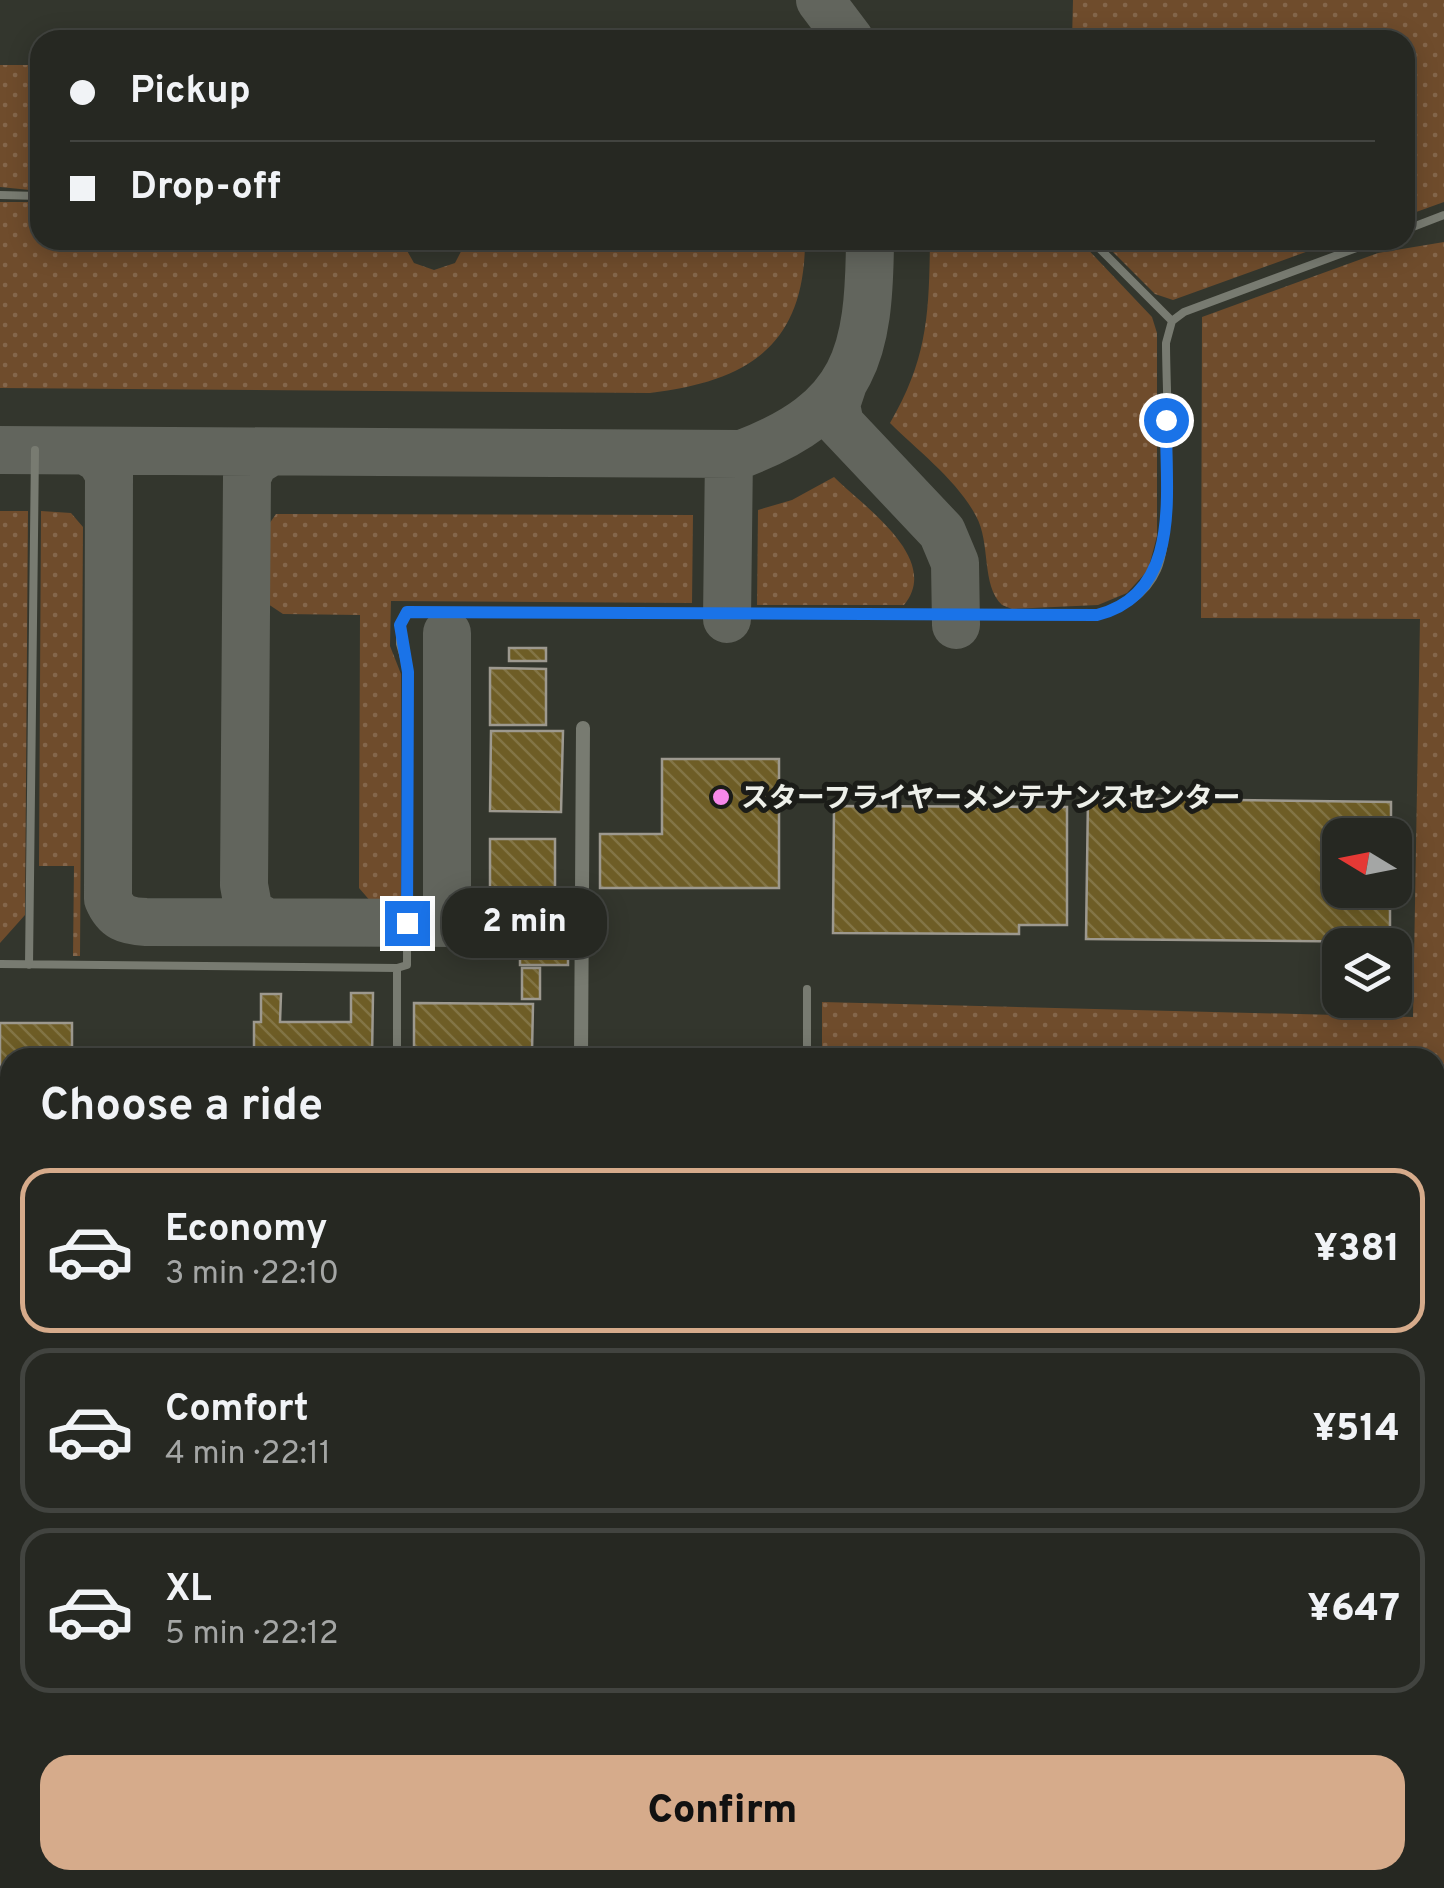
<!DOCTYPE html>
<html lang="en">
<head>
<meta charset="utf-8">
<style>
	body { margin:0; font-family:Overpass,"Noto Sans JP",sans-serif; background:#32342f; color:#f1f3f6; height:100vh; display:flex; flex-direction:column; font-size:38px; white-space:nowrap }
	* { box-sizing:border-box; margin:0 }
	p { font-size:32px; color:#a4a6a5 }
	.icon { flex:none; width:55px; height:55px; fill:none; stroke:currentColor; stroke-width:2; stroke-linecap:round; stroke-linejoin:round }
	.map { position:relative; flex:1; overflow:hidden }
	.sheet { position:absolute; left:0px; top:1048px; width:1445px; height:842px; display:flex; flex-direction:column; background:#262822; border-radius:30px 30px 0 0; box-shadow:0 5px 25px #0003,0 0 0 2px #424440 }
	.sheet>* { flex:none }
	.top-card { position:absolute; left:30px; top:30px; width:1385px; height:220px; border-radius:30px; box-shadow:0 5px 25px #0003,0 0 0 2px #424440; display:grid; align-content:center; height:220px; padding:0 40px; background:#262822 }
	.needle { width:65px; rotate:280deg }
	.fabs { position:absolute; left:1322px; top:818px; display:grid; gap:20px }
	.fabs a { display:grid; place-items:center; width:90px; height:90px; border-radius:20px; background:#262822; box-shadow:0 5px 25px #0003,0 0 0 2px #424440; font-size:50px }
	.end { position:absolute; width:45px; height:45px; margin:-22px; border:12px solid #1a73e8; background:#fff; box-shadow:0 0 0 5px #fff }
	.from { border-radius:50% }
	.bubble { position:absolute; height:70px; border-radius:30px; background:#262822; box-shadow:0 5px 25px #0003,0 0 0 2px #424440; font-size:32px; font-weight:800; line-height:70px; text-align:center }
	.top-card b { display:flex; align-items:center; gap:35px; height:95px; font-size:38px }
	.top-card b+b { border-top:2px solid #424440 }
	.top-card i { width:25px; height:25px; background:#f1f3f6 }
	ul { padding:0; list-style:none }
	li { display:flex; align-items:center; gap:30px; height:165px; margin:0 20px 15px; padding:0 20px; border:5px solid #424440; border-radius:30px }
	li div { flex:1 }
	li b { display:block; font-size:38px }
	li em { font-style:normal; font-weight:800 }
	li.selected { border-color:#d6ab8b }
	li>.icon { width:90px; height:90px; stroke-width:1.5 }
	h2 { padding:0 40px; font-size:45px; line-height:120px }
	.cta { display:flex; gap:20px; margin-top:auto; padding:20px 40px }
	.cta a { flex:1; height:115px; border-radius:30px; background:#d6ab8b; color:#111; font-size:40px; font-weight:800; line-height:115px; text-align:center }
	.map>svg:first-child { display:block }
</style>
</head>
<body>
<div class="map">
<svg width="1444" height="1888" viewBox="0 0 1444 1888">
	<defs>
		<pattern id="grass-dots" width="8" height="8" patternUnits="userSpaceOnUse" patternTransform="scale(2.5)"><rect width="8" height="8" fill="#6f4c2c"/><path d="M2 2h.1M6 6h.1" fill="none" stroke="#84664b" stroke-width="1.8" stroke-linecap="round"/></pattern>
		<pattern id="building-back-hatch" width="6" height="6" patternUnits="userSpaceOnUse" patternTransform="scale(2.5)"><rect width="6" height="6" fill="#6e5d26"/><path d="M-1 5l2 2M0 0l6 6M5-1l2 2" fill="none" stroke="#837546"/></pattern>
	</defs>
	<rect width="100%" height="100%" fill="#33362d"/>
	<!-- grass -->
	<path fill="url(#grass-dots)" d="M 1073,0 L 1444,0 L 1444,202 L 1405,216 L 1405,40 L 1072,40 Z
		M 0,65 L 40,65 L 40,191 L 0,187 Z
		M 0,202 L 40,202 L 40,240 L 401,240 L 414,263 L 434,270 L 455,263 L 467,240 L 805,240 C 805,346 748,381 650,393 L 0,388 Z
		M 930,240 L 1079,240 L 1152,317 L 1157,333 L 1157,536 L 1148,570 L 1127,593 L 1098,605 L 1012,609 L 1002,605 C 981,585 991,543 976,516 C 957,480 918,451 890,423 C 928,358 929,313 930,240 Z
		M 1101,240 L 1339,240 L 1173,300 L 1155,294 Z
		M 1444,242 L 1444,1597 L 1435,1599 L 1435,1058 L 822,1058 L 822,1002 L 1413,1017 L 1420,619 L 1201,618 L 1202,317 L 1378,253 Z
		M 834,477 C 864,507 942,559 904,605 L 757,605 L 758,510 L 792,500 Z
		M 0,511 L 28,511 L 25,915 L 0,943 Z
		M 41,511 L 71,513 L 83,527 L 80,956 L 73,956 L 74,866 L 39,866 Z
		M 276,514 L 693,515 L 692,603 L 391,601 L 390,646 L 401,674 L 401,904 L 372,903 L 359,888 L 360,615 L 283,614 L 268,604 L 267,527 Z
		M 0,1163 L 10,1163 L 10,1211 L 0,1211 Z
		M 0,1260 L 10,1265 L 10,1316 L 0,1308 Z
		M 0,1351 L 10,1365 L 10,1754 L 0,1765 Z"/>
	<g fill="none" stroke-linecap="round" stroke-linejoin="round">
		<!-- taxiway -->
		<path stroke="#62655d" stroke-width="48" d="M 820,0 L 850,40
			M 843,384 L 836,405 L 840,424 L 942,532 L 955,563 L 956,625
			M 0,450 L 742,454 C 857,410 869,354 870,240
			M 86,451 L 100,459 L 109,474 L 108,899 C 116,918 126,921 146,922 L 465,923
			M 727,619 L 729,455
			M 266,922 L 249,912 L 244,885 L 247,477 L 254,462 L 267,454
			M 433,923 L 447,904 L 447,633"/>
	</g>
	<!-- building -->
	<path fill="url(#building-back-hatch)" stroke="#9d998f" stroke-width="2.5" d="M 509,648 L 546,648 L 546,661 L 509,661 Z
		M 490,668 L 546,669 L 546,725 L 490,725 Z
		M 491,731 L 563,731 L 561,812 L 490,811 Z
		M 662,759 L 779,759 L 779,888 L 600,888 L 600,834 L 662,834 Z
		M 1088,798 L 1391,802 L 1391,835 L 1340,835 L 1340,890 L 1390,890 L 1390,942 L 1086,939 Z
		M 834,806 L 1067,807 L 1067,925 L 1019,925 L 1019,934 L 833,933 Z
		M 490,839 L 555,839 L 555,888 L 516,888 L 516,894 L 490,894 Z
		M 520,894 L 568,894 L 568,965 L 520,965 Z
		M 522,968 L 540,968 L 540,999 L 522,999 Z
		M 351,993 L 373,993 L 372,1058 L 254,1058 L 254,1022 L 261,1022 L 261,994 L 281,994 L 280,1022 L 351,1022 Z
		M 414,1003 L 533,1004 L 532,1052 L 414,1051 Z
		M 0,1023 L 72,1023 L 72,1058 L 10,1058 L 10,1075 L 0,1075 Z"/>
	<g fill="none" stroke-linecap="round" stroke-linejoin="round">
		<!-- lane -->
		<path stroke="#787b71" stroke-width="8" d="M 0,195 L 40,196
			M 1405,230 L 1444,215
			M 1091,240 L 1172,321
			M 0,964 L 397,968 L 397,1058
			M 29,965 L 35,450
			M 397,968 L 407,965 L 408,672 L 400,644 L 400,625 L 407,612 L 1097,615 C 1122,609 1146,595 1157,570 C 1175,529 1166,394 1166,343 L 1172,321 L 1184,312 L 1378,240
			M 807,1058 L 807,989
			M 0,1149 L 10,1149
			M 0,1227 L 10,1227
			M 0,1249 L 10,1250
			M 1435,1327 L 1444,1327
			M 1435,1514 L 1444,1510
			M 1435,1745 L 1444,1744
			M 493,1888 L 807,1880"/>
		<!-- street -->
		<path stroke="#787b71" stroke-width="14" d="M 581,1058 L 583,728"/>
		<!-- secondary -->
		<path stroke="#787b71" stroke-width="20" d="M 0,1331 L 10,1342
			M 1435,1618 L 1444,1616
			M 1435,1646 L 1444,1643
			M 0,1779 L 10,1767
			M 0,1816 L 10,1816
			M 0,1841 L 10,1841"/>
	</g>
	<g fill="none" stroke-linecap="round" stroke-linejoin="round">
		<!-- route -->
		<path stroke="#1a73e8" stroke-width="12" d="M 407,923 L 408,672 L 400,625 L 407,612 L 1097,615 C 1184,593 1165,490 1166,420"/>
	</g>
	<!-- markers -->
	<circle fill="#f888ea" stroke="#1b1c18" stroke-width="4" cx="721" cy="797" r="10"/>
	<g text-anchor="middle" stroke-width="10" stroke-linejoin="round" paint-order="stroke">
		<!-- poi labels -->
		<g font-size="28" font-weight="bold" fill="#edefe9" stroke="#1b1c18" text-anchor="start">
			<text x="741" y="807">スターフライヤーメンテナンスセンター</text>
		</g>
	</g>
</svg>
<div class="fabs">
<a><svg class="needle" viewBox="-14 -14 28 28"><path d="M0-13l5 13h-10z" fill="#e53935"/><path d="M0 13l5-13h-10z" fill="#a4a6a5"/></svg></a>
<a><svg class="icon" aria-label="layers" viewBox="0 0 24 24"><path d="M12 4l9 5-9 5-9-5zM3 14l9 5 9-5"/></svg></a>
</div>
<i class="end from" style="left:1166px;top:420px"></i>
<i class="end" style="left:407px;top:923px"></i>
<div class="bubble" style="left:442px;top:888px;width:165px">2 min</div>
<div class="top-card">
<b><i class="from"></i>Pickup</b>
<b><i></i>Drop-off</b>
</div>
<section class="sheet">
<h2>Choose a ride</h2>
<ul>
<li class="selected"><svg class="icon" aria-label="car" viewBox="0 0 24 24"><path d="M5 17H2v-5l4-1 3-4h7l3 4 3 1v5h-3M9 17h6M6 11h13"/><circle cx="7" cy="17" r="2"/><circle cx="17" cy="17" r="2"/></svg><div><b>Economy</b><p>3 min · 22:10</p></div><em>¥381</em></li>
<li><svg class="icon" aria-label="car" viewBox="0 0 24 24"><path d="M5 17H2v-5l4-1 3-4h7l3 4 3 1v5h-3M9 17h6M6 11h13"/><circle cx="7" cy="17" r="2"/><circle cx="17" cy="17" r="2"/></svg><div><b>Comfort</b><p>4 min · 22:11</p></div><em>¥514</em></li>
<li><svg class="icon" aria-label="car" viewBox="0 0 24 24"><path d="M5 17H2v-5l4-1 3-4h7l3 4 3 1v5h-3M9 17h6M6 11h13"/><circle cx="7" cy="17" r="2"/><circle cx="17" cy="17" r="2"/></svg><div><b>XL</b><p>5 min · 22:12</p></div><em>¥647</em></li>
</ul>
<div class="cta"><a>Confirm</a></div>
</section>
</div>
</body>
</html>
